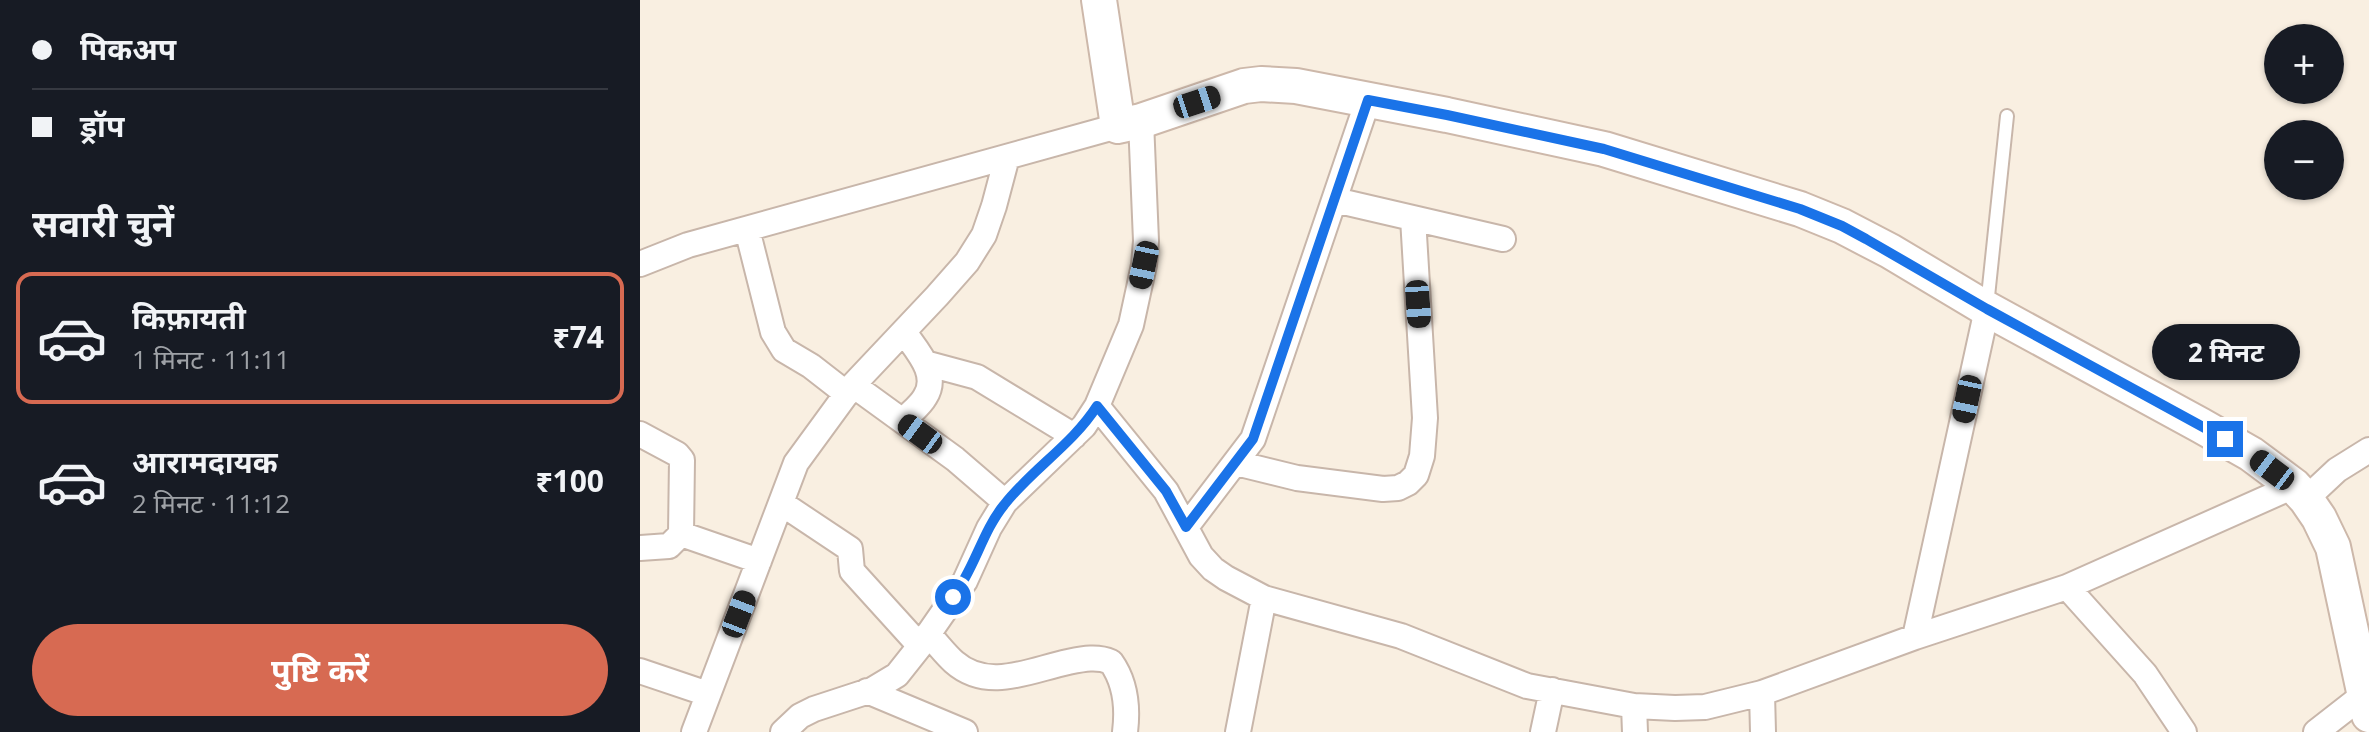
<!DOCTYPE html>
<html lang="hi">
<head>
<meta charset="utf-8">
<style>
	body { margin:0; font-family:"Open Sans","Noto Sans Devanagari",sans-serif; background:#20242c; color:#f1f3f6; height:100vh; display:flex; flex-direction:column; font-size:30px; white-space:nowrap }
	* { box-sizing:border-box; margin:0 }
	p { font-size:26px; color:#9ea1a6 }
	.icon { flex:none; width:44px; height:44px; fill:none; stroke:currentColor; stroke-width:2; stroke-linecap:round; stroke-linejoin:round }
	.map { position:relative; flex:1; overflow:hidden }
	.drawer { display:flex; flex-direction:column; background:#171b24; width:640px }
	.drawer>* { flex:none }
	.banner { display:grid; align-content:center; height:176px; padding:0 32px; background:#171b24 }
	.controls { position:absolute; left:1624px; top:24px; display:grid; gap:16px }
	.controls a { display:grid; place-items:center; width:80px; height:80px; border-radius:50%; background:#171b24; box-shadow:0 2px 6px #0004; font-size:40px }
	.end { position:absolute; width:36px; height:36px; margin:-18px; border:10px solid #1a73e8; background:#fff; box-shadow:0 0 0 4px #fff }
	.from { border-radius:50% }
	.bubble { position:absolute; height:56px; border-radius:28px; background:#171b24; box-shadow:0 2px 6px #0004; font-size:26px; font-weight:700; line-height:56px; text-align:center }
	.car { position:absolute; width:24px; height:48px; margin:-24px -12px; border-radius:10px; box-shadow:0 0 6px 2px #0007; background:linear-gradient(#222 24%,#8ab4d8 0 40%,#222 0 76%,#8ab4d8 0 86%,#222 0) }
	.banner b { display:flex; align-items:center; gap:28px; height:76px; font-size:30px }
	.banner b+b { border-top:2px solid #363941 }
	.banner i { width:20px; height:20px; background:#f1f3f6 }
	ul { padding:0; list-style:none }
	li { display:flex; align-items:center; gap:24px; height:132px; margin:0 16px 12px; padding:0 16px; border:4px solid transparent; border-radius:16px }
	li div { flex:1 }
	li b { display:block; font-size:30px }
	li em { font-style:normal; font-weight:700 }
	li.on { border-color:#d76a52 }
	li>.icon { width:72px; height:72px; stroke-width:1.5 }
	h2 { padding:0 32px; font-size:36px; line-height:96px }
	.action { display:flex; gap:16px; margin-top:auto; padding:16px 32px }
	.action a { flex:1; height:92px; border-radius:48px; background:#d76a52; color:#fff; font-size:32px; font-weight:700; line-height:92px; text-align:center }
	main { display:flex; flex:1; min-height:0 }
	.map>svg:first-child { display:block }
</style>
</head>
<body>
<main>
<section class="drawer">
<div class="banner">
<b><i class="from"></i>पिकअप</b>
<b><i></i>ड्रॉप</b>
</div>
<h2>सवारी चुनें</h2>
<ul>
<li class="on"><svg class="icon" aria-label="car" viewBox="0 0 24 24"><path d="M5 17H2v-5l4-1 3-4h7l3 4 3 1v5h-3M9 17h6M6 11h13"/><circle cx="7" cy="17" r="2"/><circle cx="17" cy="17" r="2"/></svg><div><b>किफ़ायती</b><p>1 मिनट · 11:11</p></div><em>₹74</em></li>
<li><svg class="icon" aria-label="car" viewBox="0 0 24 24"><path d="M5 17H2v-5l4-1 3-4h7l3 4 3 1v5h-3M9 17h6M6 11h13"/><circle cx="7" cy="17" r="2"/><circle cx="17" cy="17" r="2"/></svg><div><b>आरामदायक</b><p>2 मिनट · 11:12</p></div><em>₹100</em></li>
</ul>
<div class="action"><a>पुष्टि करें</a></div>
</section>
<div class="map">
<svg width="1729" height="732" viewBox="0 0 1729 732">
	<rect width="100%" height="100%" fill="#f9efe1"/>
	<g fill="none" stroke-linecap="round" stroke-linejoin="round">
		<!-- lane casing -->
		<g stroke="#c8b6aa" stroke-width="16">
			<path id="lane" d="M 1347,306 L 1367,116"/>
		</g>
		<!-- street casing -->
		<g stroke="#c8b6aa" stroke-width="28">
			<path id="street" d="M 695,200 L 863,239
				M 107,229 L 133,332 L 144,350 L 171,366 L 207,394
				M 0,264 L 48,245 L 478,126
				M 285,363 L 337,377 L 434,436
				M 213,385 L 315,459 L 365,502
				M 457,406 L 526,491 L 561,556 L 573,569 L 586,578 L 624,598 L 761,636 L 887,686 L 994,706 L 1035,708 L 1065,707 L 1122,693 L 1275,637 L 1427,587 L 1654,486
				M 263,421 C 270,413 280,406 285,397 C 300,374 276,350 264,332
				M 0,434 L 37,454 L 42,460 L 41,534 L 119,561
				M 596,463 L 657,478 L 743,489 L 758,488 L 768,483 L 776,475 L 782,456 L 785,418 L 773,218
				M 1666,499 L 1697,470 L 1729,450
				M 141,503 L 210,549 L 212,571 L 280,646
				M 546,527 L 613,439 L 728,100
				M 0,548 L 29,546 L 41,534
				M 1427,587 L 1505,674 L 1544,732
				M 288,634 C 297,643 305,654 314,662 C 348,692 390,670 428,662 C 443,659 457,656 471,662 C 486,683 488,708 485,732
				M 1275,637 L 1347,309
				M 0,671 L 68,694
				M 227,691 L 325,732
				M 1122,693 L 1123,732
				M 994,706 L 995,732
				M 54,732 L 156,463 L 213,385 L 297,296 L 327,262 L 344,235 L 354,206 L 367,157
				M 143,732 L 160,716 L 174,709 L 232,690 L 257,675 L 280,646 L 325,581 L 349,528 L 365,502 L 444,426 L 457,406 L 491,325 L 504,265 L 506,241 L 501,121
				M 598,732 L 624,598
				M 903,732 L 912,690
				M 1676,732 L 1726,693"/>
		</g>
		<!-- secondary casing -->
		<g stroke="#cdb8aa" stroke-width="38">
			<path id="secondary" d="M 459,0 L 478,126 L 501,121 L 604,86 L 621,84 L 656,86 L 807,115 L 964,149 L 1160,209 L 1202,226 L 1250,251 L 1347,309 L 1560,425 L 1611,454 L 1654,486 L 1666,499 L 1679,518 L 1693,547 L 1729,715"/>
		</g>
		<!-- lane -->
		<use href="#lane" stroke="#fff" stroke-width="12"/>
		<!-- street -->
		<use href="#street" stroke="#fff" stroke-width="24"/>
		<!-- secondary -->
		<use href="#secondary" stroke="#fff" stroke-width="34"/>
	</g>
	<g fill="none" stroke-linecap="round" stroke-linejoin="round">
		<!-- route -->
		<path stroke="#1a73e8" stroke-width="10" d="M 313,597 C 335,568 342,532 364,505 C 392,469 432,445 457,406 L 526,491 L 546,527 L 613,439 L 728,100 L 807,115 L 964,149 L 1160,209 L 1202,226 L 1226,239 L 1347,309 L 1585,439"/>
	</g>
</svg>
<div class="controls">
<a>+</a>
<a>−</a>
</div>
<i class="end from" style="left:313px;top:597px"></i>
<i class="end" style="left:1585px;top:439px"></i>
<div class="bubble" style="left:1512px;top:324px;width:148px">2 मिनट</div>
<i class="car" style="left:557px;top:102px;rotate:72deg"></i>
<i class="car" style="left:504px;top:265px;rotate:192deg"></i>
<i class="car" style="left:778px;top:304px;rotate:176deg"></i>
<i class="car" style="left:1327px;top:399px;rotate:192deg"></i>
<i class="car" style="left:280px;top:434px;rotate:306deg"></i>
<i class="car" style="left:1632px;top:470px;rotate:307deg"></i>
<i class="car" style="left:99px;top:614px;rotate:21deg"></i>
</div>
</main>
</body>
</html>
